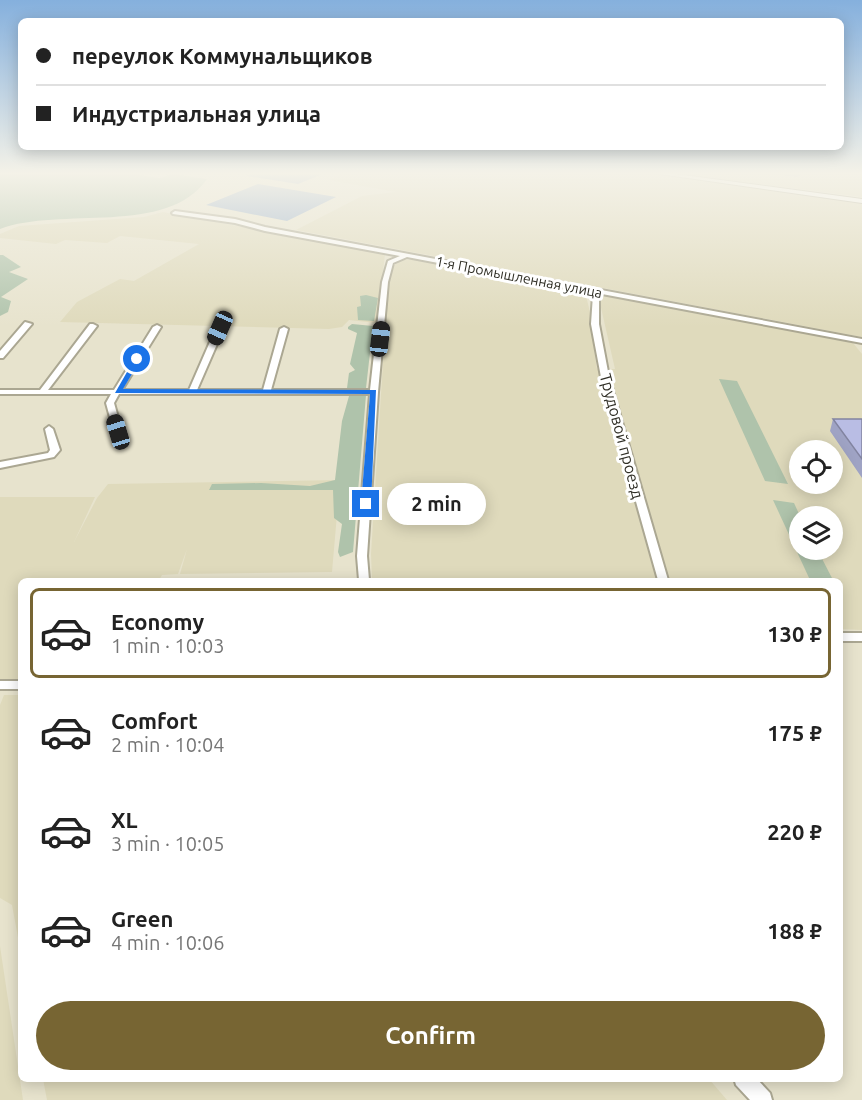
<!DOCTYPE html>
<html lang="en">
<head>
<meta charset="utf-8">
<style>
	body { margin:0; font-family:Ubuntu,sans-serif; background:#f6f6f6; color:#222; height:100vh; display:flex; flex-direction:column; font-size:22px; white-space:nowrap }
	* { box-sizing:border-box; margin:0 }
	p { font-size:20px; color:#767676 }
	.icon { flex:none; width:33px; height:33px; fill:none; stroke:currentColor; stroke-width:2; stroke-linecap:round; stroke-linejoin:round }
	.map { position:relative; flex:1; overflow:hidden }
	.drawer { position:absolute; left:18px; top:578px; width:825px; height:504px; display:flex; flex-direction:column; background:#fff; border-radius:9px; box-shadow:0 3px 15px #0003 }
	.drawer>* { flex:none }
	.top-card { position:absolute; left:18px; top:18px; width:826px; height:132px; border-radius:9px; box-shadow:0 3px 15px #0003; display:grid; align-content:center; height:132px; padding:0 18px; background:#fff }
	.fabs { position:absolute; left:789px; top:440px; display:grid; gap:12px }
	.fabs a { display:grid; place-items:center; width:54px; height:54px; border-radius:50%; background:#fff; box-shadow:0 3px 15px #0003; font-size:30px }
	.end { position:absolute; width:27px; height:27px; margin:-14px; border:8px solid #1a73e8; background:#fff; box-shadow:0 0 0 3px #fff }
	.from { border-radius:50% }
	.bubble { position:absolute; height:42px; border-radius:21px; background:#fff; box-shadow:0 3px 15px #0003; font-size:20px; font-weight:700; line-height:42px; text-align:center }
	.car { position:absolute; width:18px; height:36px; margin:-18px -9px; border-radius:8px; box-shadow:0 0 4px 2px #0007; background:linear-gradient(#222 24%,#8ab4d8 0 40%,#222 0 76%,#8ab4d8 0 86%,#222 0) }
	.top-card b { display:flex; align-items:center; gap:21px; height:57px; font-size:22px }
	.top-card b+b { border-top:2px solid #e0e0e0 }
	.top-card i { width:15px; height:15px; background:#222 }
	ul { padding:10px 0 0; list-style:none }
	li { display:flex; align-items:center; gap:18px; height:90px; margin:0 12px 9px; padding:0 6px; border:3px solid transparent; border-radius:9px }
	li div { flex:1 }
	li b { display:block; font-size:22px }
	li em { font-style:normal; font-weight:700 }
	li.current { border-color:#776533 }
	li>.icon { width:54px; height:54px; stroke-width:1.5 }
	.button { display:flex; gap:12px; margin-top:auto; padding:12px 18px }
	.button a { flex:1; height:69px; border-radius:36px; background:#776533; color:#fff; font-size:24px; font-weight:700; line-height:69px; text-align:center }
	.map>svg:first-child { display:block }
</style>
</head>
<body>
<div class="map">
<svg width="862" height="1100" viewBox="0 0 862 1100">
	<rect width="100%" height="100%" fill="#e7e3cd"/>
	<!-- built -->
	<path fill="#dfdabc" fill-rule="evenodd" d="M 345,173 L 647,173 L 862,202 L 862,337 L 296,230 L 362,196 L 396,192 L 329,180 Z
		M 675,173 L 862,173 L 862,197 Z
		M 163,212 L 385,254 L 377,323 L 349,320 L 342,327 L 329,329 L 60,322 L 77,302 L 120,279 L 134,281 L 199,244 L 120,236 L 107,243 L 65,240 L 56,244 L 0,238 L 0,234 L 19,226 L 144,217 Z
		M 399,260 L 417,260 L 585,291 L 592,321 L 590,322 L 597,369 L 615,369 L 599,299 L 600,296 L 607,295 L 853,343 L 862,354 L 862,630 L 840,629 L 840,580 L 372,580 L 371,554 L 388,282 L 390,270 ZM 800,450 L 832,450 L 832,483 L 800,483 ZM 800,516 L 832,516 L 832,549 L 800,549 Z
		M 340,480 L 332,572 L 180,574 L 187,549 L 178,574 L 162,575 L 159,580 L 21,580 L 21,680 L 0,680 L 0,497 L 95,497 L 74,542 L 97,498 L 108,484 Z
		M 4,695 L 21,695 L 21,942 L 19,943 L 12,905 L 0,898 L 0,705 Z
		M 0,946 L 23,1100 L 0,1100 Z
		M 709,1079 L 727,1100 L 47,1100 L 43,1079 Z"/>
	<!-- green -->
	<path fill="#afc3ab" d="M 0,173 L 140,173 L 139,175 L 160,178 L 173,174 L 207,179 C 167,237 60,206 0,229 Z
		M 0,255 L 3,255 L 21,267 L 9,272 L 28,279 L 1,297 L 11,301 L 8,312 L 0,316 Z
		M 366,295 L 378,298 L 374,321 L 358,320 L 357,307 L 361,306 L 360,296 Z
		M 352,324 L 373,326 L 366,388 L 347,388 L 349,373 L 355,370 L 350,364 L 357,333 L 348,329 L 348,327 Z
		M 719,379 L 737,381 L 788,484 L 765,481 Z
		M 354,394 L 366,395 L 353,552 L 340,557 L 338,552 L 342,524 L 334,518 L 333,490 L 209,490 L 212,484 L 261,483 L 310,486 L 335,480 L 342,421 L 349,396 Z
		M 773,500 L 794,503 L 800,516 L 800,549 L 817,549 L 833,580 L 810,580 Z"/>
	<!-- water -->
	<path fill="#91abcc" d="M 252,173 L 325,173 L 298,184 L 247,176 Z
		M 258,184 L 336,197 L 287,221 L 206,205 Z"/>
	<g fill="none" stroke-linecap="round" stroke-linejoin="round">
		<!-- minor casing -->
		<g stroke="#aba792" stroke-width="4">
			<path id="minor" d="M 175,211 L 235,219 L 265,227 L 862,339 L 862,343 L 602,294 L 599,296 L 599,324 L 609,377 L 668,580 L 658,580 L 601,377 L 591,324 L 593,295 L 595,293 L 407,257 L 393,263 L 388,282 L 378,392 L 367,556 L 369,580 L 359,580 L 357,556 L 370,394 L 119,394 L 114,403 L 122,432 L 118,435 L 114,432 L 106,403 L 111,394 L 0,394 L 0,390 L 40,390 L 90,324 L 93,324 L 97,326 L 48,390 L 114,390 L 153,327 L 157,325 L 161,327 L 122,390 L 189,390 L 216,328 L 220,326 L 224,328 L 197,390 L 263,390 L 280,329 L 284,327 L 288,329 L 271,390 L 370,390 L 382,282 L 388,261 L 400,256 L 265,231 L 235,223 L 173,214 L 172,213 Z
				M 25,322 L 32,324 L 3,358 L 0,358 L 0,351 Z
				M 49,426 L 53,429 L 60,450 L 54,457 L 0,468 L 0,462 L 48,453 L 50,450 L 45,429 Z
				M 840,633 L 862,633 L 862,641 L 840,641 Z
				M 0,681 L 21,681 L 21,689 L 0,689 Z
				M 734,1078 L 756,1078 L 770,1093 L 772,1100 L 750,1100 L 736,1085 Z"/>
		</g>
		<!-- major casing -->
		<g stroke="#aba792" stroke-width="2">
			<path id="major" d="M 653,173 L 668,173 L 862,199 L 862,203 Z"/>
		</g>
		<!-- minor -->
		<use href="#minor" fill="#fff" fill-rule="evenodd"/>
		<!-- major -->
		<use href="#major" fill="#fff" fill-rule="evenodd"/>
	</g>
	<!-- wall -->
	<path fill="#9fa3c4" d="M 769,173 L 801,173 L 798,177 Z
		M 833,419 L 862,419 L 862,478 L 830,431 Z"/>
	<!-- building -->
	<path fill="#b9bde4" stroke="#8284a0" stroke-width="1.5" d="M 833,419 L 862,419 L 862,459 Z"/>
	<!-- sky -->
	<linearGradient id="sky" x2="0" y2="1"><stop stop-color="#85b0dd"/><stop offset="0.53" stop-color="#f4f2e8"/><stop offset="1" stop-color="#f4f2e8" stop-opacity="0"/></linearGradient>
	<rect width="862" height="327" fill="url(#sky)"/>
	<!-- route -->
	<path fill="#1a73e8" d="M 135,358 L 141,359 L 123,389 L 376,390 L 371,504 L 366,507 L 361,504 L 370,394 L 115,393 Z"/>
	<g text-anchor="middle" stroke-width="6" stroke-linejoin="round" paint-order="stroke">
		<!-- far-street labels -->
		<g font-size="14" fill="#302f26" stroke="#fff">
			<text transform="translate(519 277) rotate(11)" y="5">1-я Промышленная улица</text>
		</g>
		<!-- street labels -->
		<g font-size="16" fill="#302f26" stroke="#fff">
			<text transform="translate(622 436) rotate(75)" y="6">Трудовой проезд</text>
		</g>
	</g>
</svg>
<div class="fabs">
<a><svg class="icon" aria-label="locate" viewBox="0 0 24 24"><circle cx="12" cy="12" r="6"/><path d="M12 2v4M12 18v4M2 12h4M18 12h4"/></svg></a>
<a><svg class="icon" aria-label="layers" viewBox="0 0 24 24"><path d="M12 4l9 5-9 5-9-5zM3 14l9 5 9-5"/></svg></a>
</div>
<i class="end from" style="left:137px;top:359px"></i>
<i class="end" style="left:366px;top:504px"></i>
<div class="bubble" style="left:387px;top:483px;width:99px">2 min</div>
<i class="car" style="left:220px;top:328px;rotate:204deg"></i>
<i class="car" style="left:380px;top:339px;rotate:7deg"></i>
<i class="car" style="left:118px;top:432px;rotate:343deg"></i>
<div class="top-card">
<b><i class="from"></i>переулок Коммунальщиков</b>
<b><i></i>Индустриальная улица</b>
</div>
<section class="drawer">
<ul>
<li class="current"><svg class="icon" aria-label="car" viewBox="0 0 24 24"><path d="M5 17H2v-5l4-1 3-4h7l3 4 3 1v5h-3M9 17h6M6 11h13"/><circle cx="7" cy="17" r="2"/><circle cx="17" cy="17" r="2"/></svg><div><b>Economy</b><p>1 min · 10:03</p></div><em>130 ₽</em></li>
<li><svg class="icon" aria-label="car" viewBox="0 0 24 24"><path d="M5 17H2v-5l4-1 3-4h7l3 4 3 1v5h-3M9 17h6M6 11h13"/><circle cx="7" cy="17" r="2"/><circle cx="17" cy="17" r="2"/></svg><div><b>Comfort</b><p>2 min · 10:04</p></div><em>175 ₽</em></li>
<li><svg class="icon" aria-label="car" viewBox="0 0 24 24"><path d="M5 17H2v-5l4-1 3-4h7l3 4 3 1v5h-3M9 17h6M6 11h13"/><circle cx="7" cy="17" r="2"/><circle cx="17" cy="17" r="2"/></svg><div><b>XL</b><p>3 min · 10:05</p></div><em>220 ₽</em></li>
<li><svg class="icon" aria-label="car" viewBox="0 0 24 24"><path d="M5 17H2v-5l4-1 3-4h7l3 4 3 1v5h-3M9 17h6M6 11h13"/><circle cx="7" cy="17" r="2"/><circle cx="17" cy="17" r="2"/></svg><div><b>Green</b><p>4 min · 10:06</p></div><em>188 ₽</em></li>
</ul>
<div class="button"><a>Confirm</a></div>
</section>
</div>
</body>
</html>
